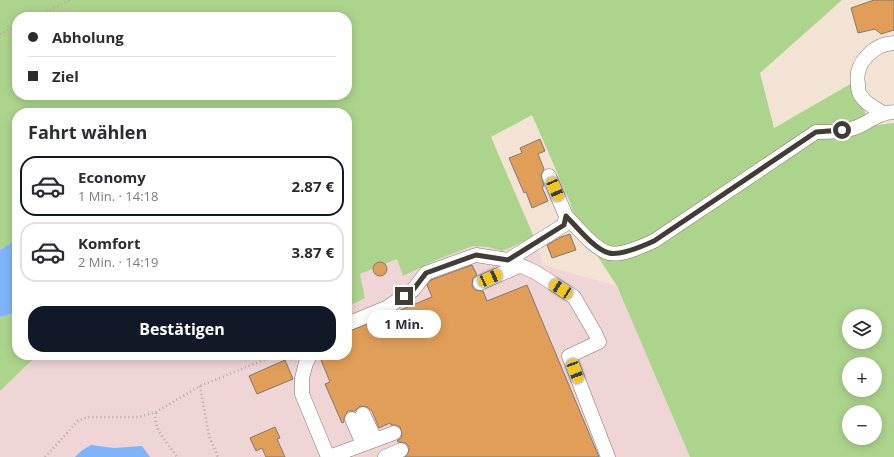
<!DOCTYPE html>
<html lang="de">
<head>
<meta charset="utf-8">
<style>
	body { margin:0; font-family:"Open Sans",sans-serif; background:#f2f2f3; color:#2b2b33; height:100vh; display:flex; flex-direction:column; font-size:15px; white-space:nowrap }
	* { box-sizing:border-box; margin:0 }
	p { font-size:13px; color:#7c7c81 }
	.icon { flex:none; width:22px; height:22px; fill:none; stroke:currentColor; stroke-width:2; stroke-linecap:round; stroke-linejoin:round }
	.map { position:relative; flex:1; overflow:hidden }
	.drawer { position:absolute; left:12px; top:108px; width:340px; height:252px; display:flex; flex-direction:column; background:#fff; border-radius:16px; box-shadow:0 2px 10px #0003 }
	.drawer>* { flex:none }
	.top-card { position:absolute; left:12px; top:12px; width:340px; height:88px; border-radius:16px; box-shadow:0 2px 10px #0003; display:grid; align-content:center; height:88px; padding:0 16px; background:#fff }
	.fabs { position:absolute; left:842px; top:309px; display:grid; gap:8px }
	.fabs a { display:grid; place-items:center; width:40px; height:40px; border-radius:50%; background:#fff; box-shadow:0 2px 10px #0003; font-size:20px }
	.end { position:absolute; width:18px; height:18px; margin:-9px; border:5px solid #423c36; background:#fff; box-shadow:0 0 0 2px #fff }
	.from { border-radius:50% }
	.bubble { position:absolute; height:28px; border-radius:14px; background:#fff; box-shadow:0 2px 10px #0003; font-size:13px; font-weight:700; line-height:28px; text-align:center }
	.car { position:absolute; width:12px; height:24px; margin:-12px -6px; border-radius:5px; box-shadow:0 0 3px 1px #0007; background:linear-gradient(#f5c518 24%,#345 0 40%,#f5c518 0 76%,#345 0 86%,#f5c518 0) }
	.top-card b { display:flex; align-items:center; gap:14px; height:38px; font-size:15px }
	.top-card b+b { border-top:1px solid #e1e1e2 }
	.top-card i { width:10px; height:10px; background:#2b2b33 }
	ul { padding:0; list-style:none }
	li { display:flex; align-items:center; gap:12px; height:60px; margin:0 8px 6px; padding:0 8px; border:2px solid #e1e1e2; border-radius:16px }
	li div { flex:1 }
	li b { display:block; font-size:15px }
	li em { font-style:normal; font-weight:700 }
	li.on { border-color:#111827 }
	li>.icon { width:36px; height:36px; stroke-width:1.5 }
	h2 { padding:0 16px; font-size:18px; line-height:48px }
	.action { display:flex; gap:8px; margin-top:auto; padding:8px 16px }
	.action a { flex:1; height:46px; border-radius:16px; background:#111827; color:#fff; font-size:16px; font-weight:700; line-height:46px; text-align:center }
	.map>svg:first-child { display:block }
</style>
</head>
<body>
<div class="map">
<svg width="894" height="457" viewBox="0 0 894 457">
	<rect width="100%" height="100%" fill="#f2e3d5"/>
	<!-- industrial -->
	<path fill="#f0d5d6" d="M 534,237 L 543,265 L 617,286 L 690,457 L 0,457 L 0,391 L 31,361 L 44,355 L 347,355 L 347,307 L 365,298 L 359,275 L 397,259 L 403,276 L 436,260 L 473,246 L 488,247 L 502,251 Z"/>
	<!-- green -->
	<path fill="#add48c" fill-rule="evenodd" d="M 0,0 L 842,0 L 760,73 L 774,128 L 854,82 L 870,126 L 894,123 L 894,457 L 690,457 L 617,286 L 576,223 L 570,202 L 532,115 L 491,137 L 534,237 L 502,251 L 488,247 L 473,246 L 436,260 L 403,276 L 397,259 L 360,274 L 365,298 L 347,307 L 347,113 L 17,113 L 17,239 L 0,250 ZM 17,17 L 347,17 L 347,95 L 17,95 ZM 849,316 L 875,316 L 875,342 L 849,342 ZM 849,364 L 875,364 L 875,390 L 849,390 ZM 849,412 L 875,412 L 875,438 L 849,438 Z
		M 17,312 L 17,355 L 44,355 L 31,361 L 0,391 L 0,317 Z"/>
	<!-- water -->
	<path fill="#7fb4fb" d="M 17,239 L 17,312 L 0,317 L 0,250 Z
		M 91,445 L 114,448 L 142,446 L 150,457 L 75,457 L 81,451 Z"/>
	<!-- building -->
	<path fill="#e19e59" stroke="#85786b" d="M 874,0 L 894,0 L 894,30 L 881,34 L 875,29 L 858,33 L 851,8 Z
		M 540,139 L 545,151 L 538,154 L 544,169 L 541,175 L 544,186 L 542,187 L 548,201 L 532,208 L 526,192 L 524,193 L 509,158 L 522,153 L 520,148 Z
		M 570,234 L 576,250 L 552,258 L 547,245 L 561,237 Z
		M373 269a7 7 0 1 1 14 0a7 7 0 1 1-14 0Z
		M 472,265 L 477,275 L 473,278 L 472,286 L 475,290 L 483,291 L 487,301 L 527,285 L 599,457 L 405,457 L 409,451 L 409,447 L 406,443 L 398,442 L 397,441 L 401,438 L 402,434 L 400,427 L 396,425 L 391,425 L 390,423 L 379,428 L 372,411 L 367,407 L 360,406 L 355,411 L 348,411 L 344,418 L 344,422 L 342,423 L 325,384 L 330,382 L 321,360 L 334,355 L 347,355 L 347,332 L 432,297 L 427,285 L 431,280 Z
		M 285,360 L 293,379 L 257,394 L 249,376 Z
		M 275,427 L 280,438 L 277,439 L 285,457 L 266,457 L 262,448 L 256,451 L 250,438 Z"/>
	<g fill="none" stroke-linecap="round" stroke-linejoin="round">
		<!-- minor casing -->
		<g stroke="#84776a" stroke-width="15">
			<path id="minor" d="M 883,113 C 875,108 866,104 861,96 C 858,93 858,88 858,84 C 854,63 874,44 894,43
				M 566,216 C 577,227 594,249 609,253 C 621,256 643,246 654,241 L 816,132 C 830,132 844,132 857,127 C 871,121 878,113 894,112
				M 508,260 L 564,225 L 566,216 L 549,176
				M 480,283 L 519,266
				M 347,324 L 386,308 L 413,290 L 426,273 L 476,255 L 508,260 L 535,272 L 574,297 L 595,333 L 599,342 L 569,356 L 608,457
				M 310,355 L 306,363 L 302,378 L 302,394 L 328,457
				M 363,414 L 375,439
				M 352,419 L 363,444
				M 329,457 L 394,433
				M 385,457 L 401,450"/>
		</g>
		<!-- path -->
		<path stroke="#b6aa9f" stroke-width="2.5" stroke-dasharray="1 3" stroke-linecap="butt" d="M 36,17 L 70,0
			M 0,34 L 17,26
			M 200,386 L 209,436 L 218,457
			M 156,413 C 152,429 169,444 177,457
			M 45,457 L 78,421 L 88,417 L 139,417 L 156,412 L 200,386 L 276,355"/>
		<!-- minor -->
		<use href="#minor" stroke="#fff" stroke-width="14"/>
	</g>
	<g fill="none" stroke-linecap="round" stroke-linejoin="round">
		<!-- route -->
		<path stroke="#423c36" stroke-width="5" d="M 404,296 L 413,290 L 426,273 L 476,255 L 508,260 L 564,225 L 566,216 C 577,227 594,249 609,253 C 621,256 643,246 654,241 L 816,132 L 842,130"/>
	</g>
</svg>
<div class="fabs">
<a><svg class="icon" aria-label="layers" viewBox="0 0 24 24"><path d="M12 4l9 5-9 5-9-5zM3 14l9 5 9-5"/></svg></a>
<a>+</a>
<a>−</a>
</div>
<i class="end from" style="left:842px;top:130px"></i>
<i class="end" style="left:404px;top:296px"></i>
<div class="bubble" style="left:367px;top:310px;width:74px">1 Min.</div>
<i class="car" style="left:555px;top:189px;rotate:157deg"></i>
<i class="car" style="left:490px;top:278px;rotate:66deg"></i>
<i class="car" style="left:561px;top:289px;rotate:303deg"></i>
<i class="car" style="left:575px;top:371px;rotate:159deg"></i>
<div class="top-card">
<b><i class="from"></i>Abholung</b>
<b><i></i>Ziel</b>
</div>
<section class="drawer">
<h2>Fahrt wählen</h2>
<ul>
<li class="on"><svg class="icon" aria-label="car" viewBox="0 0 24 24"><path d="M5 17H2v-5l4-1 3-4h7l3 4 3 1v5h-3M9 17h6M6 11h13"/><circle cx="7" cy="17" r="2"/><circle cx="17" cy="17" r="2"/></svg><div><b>Economy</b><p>1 Min. · 14:18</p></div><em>2.87 €</em></li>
<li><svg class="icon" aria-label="car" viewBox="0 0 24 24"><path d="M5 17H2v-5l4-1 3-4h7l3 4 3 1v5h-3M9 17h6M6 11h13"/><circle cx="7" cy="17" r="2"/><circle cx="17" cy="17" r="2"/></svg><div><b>Komfort</b><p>2 Min. · 14:19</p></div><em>3.87 €</em></li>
</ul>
<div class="action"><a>Bestätigen</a></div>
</section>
</div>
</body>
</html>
